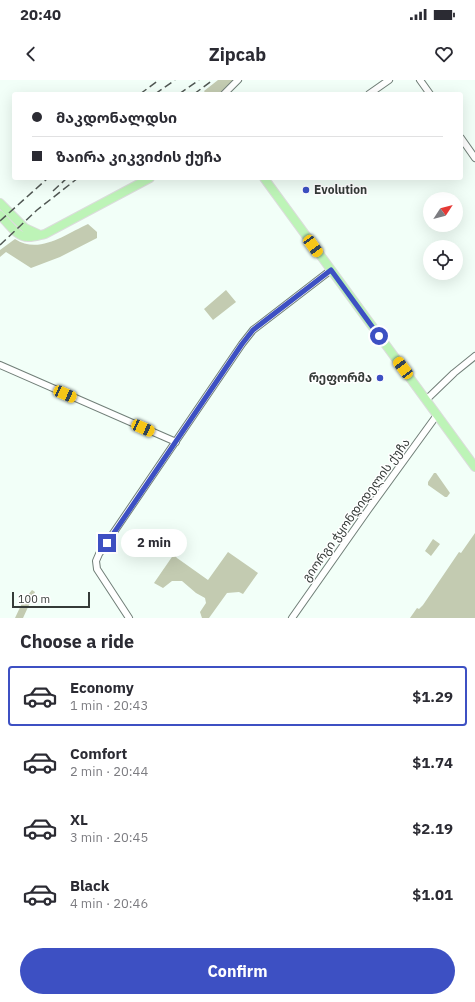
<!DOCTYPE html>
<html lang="en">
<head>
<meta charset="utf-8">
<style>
	body { margin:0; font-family:"IBM Plex Sans","Noto Sans Georgian",sans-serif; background:#f7f7f7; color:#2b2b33; height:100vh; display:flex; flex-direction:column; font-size:15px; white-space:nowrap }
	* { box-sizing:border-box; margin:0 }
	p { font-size:13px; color:#7c7c81 }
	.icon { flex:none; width:22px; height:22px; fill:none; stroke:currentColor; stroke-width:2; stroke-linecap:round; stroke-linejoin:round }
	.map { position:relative; height:538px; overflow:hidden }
	.panel { display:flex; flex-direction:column; background:#fff; flex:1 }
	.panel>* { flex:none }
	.hud { position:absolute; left:12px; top:12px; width:451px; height:88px; border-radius:4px; box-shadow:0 4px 16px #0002; display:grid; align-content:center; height:88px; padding:0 20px; background:#fff }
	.needle { width:26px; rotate:54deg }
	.fabs { position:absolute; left:423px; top:112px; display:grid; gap:8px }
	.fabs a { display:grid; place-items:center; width:40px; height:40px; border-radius:50%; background:#fff; box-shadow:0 4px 16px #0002; font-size:20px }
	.scale { position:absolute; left:12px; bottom:10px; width:78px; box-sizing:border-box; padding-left:4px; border:2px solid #353b38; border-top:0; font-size:11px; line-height:14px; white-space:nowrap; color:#353b38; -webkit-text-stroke:3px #fff; paint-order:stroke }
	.end { position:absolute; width:18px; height:18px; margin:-9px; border:5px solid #3d50c3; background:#fff; box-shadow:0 0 0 2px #fff }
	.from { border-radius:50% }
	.bubble { position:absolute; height:28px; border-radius:14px; background:#fff; box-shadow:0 4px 16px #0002; font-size:13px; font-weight:700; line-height:28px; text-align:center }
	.car { position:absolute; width:12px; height:24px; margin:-12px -6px; border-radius:5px; box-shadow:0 0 3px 1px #0007; background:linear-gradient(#f5c518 24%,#345 0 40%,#f5c518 0 76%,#345 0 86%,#f5c518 0) }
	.hud b { display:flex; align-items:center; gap:14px; height:38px; font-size:15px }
	.hud b+b { border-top:1px solid #e1e1e2 }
	.hud i { width:10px; height:10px; background:#2b2b33 }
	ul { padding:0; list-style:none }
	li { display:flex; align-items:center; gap:12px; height:60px; margin:0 8px 6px; padding:0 12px; border:2px solid transparent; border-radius:4px }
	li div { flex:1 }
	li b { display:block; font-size:15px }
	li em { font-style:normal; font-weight:700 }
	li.current { border-color:#3d50c3 }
	li>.icon { width:36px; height:36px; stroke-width:1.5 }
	h2 { padding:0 20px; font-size:18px; line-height:48px }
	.button { display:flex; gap:8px; margin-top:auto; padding:8px 20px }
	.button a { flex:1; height:46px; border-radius:24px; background:#3d50c3; color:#fff; font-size:16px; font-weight:700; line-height:46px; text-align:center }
	.status { display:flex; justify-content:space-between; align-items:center; height:28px; padding:0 20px; background:#fff; direction:ltr }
	.status svg { height:11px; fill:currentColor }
	header { display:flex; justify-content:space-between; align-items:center; height:52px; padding:0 20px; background:#fff; font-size:18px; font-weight:700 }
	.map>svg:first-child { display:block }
</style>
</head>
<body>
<div class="status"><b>20:40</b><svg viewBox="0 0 49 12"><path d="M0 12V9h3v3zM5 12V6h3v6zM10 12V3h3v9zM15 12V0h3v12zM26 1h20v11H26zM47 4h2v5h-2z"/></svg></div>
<header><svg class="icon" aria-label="back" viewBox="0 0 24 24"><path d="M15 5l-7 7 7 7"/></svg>Zipcab<svg class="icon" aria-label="heart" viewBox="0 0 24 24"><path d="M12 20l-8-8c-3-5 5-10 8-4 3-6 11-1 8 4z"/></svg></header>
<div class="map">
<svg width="475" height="538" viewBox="0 0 475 538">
	<rect width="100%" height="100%" fill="#f2fff8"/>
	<!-- green -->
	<path fill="#c3cbb1" d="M 218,0 L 233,0 L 219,14 L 206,14 L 204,11 Z
		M 88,144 L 97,152 L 97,158 L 60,177 L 31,188 L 6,172 L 0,177 L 0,170 L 15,159 C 39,175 66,154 88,144 Z
		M 226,210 L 236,222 L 213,240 L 204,229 Z
		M 434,393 L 436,393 L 450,413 L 447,417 L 445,417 L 428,405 L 428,402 Z
		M 475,453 L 475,538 L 410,538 L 417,528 L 419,529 L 423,525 L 459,472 L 461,473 Z
		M 433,459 L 440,464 L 431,476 L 425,471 Z
		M 228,472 L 258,493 L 243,514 L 239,512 L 227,513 L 209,538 L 202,538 L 200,532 L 206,523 L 205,518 L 196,513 L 182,501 L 172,501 L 163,508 L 154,503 L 174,474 L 177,478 L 208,500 Z
		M 32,510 L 35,512 L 23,538 L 15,538 L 23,521 Z"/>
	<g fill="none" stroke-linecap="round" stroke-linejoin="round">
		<!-- minor casing -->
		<g stroke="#717f78" stroke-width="8">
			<path id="minor" d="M 420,0 L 430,14
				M 224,14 L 238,0
				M 369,14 L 389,0
				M 461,58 L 475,78
				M 0,285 L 176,362
				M 426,320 L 454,293 L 475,276
				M 129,538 L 97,489 L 96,481 L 99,474 L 242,264 L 253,250 L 331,190
				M 292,538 L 368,430 L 437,335"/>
		</g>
		<!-- major casing -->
		<g stroke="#dbdcdb" stroke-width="10">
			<path id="major" d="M 264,98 L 475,387
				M 0,123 L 25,148 L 38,154
				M 0,135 C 8,143 17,158 29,157 C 34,157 40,155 45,154 L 150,98"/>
		</g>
		<!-- minor -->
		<use href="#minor" stroke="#fff" stroke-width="6"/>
		<!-- major -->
		<use href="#major" stroke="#bdf4b7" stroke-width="8"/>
		<!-- rail -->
		<path stroke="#505753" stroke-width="1.5" stroke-dasharray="8 4" stroke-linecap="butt" d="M 140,14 L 159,0
			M 155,14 L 175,0
			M 179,14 L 199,0
			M 194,14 L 213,0
			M 53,111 L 67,98
			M 0,141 L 48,98
			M 0,165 L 37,130 L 78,98"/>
	</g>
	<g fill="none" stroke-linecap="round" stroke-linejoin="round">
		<!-- route -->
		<path stroke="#3d50c3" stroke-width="5" d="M 107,463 L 242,264 L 253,250 L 331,190 L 379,256"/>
	</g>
	<!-- markers -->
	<g fill="#3d50c3" stroke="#fff" stroke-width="1.5">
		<circle cx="306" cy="110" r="4"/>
		<circle cx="380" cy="298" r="4"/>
	</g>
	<g text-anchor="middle" stroke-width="3" stroke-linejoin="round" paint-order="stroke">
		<!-- poi labels -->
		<g font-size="12" font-weight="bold" fill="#353b38" stroke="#fff" text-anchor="start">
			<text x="314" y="114">Evolution</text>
			<text x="372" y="302" text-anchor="end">რეფორმა</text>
		</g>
		<!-- street labels -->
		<g font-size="12" fill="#353b38" stroke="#fff">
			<text transform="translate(356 430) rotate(-54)" y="4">გიორგი ჭყონდიდელის ქუჩა</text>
		</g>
	</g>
</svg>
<div class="fabs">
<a><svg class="needle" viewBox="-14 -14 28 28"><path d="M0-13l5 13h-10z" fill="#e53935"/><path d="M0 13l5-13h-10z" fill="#7c7c81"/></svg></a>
<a><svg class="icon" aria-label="locate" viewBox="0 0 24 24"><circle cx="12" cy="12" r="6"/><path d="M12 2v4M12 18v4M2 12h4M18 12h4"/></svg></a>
</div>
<div class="scale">100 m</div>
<i class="end from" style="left:379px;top:256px"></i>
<i class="end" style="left:107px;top:463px"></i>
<div class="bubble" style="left:121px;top:449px;width:66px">2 min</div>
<i class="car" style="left:313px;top:166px;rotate:144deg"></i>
<i class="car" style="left:403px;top:288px;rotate:323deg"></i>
<i class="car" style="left:65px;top:314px;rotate:114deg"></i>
<i class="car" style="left:143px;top:348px;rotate:114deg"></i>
<div class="hud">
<b><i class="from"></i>მაკდონალდსი</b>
<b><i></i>ზაირა კიკვიძის ქუჩა</b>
</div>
</div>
<section class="panel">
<h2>Choose a ride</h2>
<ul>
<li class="current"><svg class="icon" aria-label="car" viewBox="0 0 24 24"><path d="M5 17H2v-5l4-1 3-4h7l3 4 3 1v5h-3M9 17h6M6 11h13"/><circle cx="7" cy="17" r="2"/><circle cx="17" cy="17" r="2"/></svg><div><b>Economy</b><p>1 min · 20:43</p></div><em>$1.29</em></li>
<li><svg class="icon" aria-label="car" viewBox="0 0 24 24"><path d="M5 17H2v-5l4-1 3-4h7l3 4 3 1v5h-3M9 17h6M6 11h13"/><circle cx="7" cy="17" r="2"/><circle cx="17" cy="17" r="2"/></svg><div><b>Comfort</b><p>2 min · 20:44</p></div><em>$1.74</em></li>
<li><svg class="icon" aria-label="car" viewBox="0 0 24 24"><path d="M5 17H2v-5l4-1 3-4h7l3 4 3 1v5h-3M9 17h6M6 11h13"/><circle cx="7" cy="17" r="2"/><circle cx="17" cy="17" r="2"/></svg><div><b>XL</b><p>3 min · 20:45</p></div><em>$2.19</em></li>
<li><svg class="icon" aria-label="car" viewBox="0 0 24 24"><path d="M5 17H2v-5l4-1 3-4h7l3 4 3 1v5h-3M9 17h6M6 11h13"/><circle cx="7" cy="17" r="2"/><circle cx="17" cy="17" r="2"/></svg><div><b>Black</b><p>4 min · 20:46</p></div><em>$1.01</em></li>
</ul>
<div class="button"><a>Confirm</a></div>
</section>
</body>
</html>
